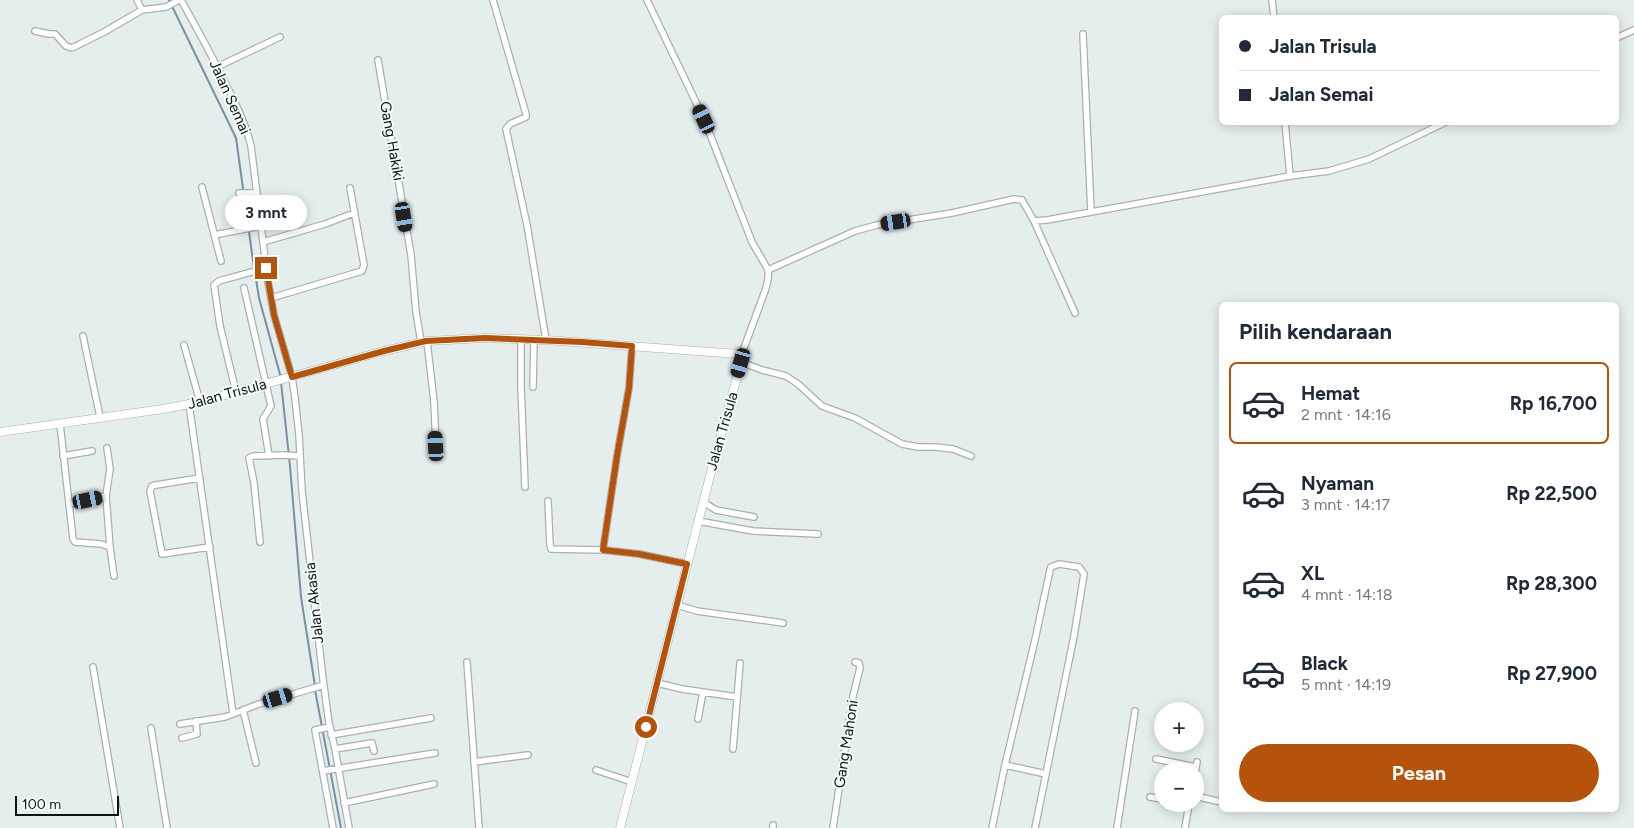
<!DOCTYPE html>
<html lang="id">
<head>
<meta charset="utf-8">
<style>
	body { margin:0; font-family:Figtree,sans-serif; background:#f6f6f7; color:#1f2937; height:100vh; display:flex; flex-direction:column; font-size:19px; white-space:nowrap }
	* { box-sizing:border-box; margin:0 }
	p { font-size:16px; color:#747a83 }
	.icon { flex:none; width:28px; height:28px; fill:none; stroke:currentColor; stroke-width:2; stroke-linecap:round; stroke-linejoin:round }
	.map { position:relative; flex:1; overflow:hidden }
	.drawer { position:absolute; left:1219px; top:302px; width:400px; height:510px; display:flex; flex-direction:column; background:#fff; border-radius:8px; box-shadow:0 2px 12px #0003 }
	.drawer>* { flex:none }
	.top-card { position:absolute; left:1219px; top:15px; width:400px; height:110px; border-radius:8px; box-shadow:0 2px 12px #0003; display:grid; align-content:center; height:110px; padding:0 20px; background:#fff }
	.buttons { position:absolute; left:1154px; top:702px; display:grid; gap:10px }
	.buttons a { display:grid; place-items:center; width:50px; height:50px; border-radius:50%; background:#fff; box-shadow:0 2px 12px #0003; font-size:25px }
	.scale { position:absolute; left:15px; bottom:12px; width:104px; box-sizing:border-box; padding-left:5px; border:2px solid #101313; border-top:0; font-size:14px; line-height:18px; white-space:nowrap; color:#101313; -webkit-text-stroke:4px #f1fcfa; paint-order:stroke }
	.end { position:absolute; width:22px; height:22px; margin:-11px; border:6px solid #b45309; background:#fff; box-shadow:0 0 0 2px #fff }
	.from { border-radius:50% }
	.bubble { position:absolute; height:35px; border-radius:18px; background:#fff; box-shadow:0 2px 12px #0003; font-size:16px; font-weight:700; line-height:35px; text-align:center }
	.car { position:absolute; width:15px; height:30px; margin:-15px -8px; border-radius:6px; box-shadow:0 0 4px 1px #0007; background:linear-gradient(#222 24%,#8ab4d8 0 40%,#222 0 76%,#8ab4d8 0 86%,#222 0) }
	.top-card b { display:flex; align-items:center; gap:18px; height:48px; font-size:19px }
	.top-card b+b { border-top:1px solid #e0e1e3 }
	.top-card i { width:12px; height:12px; background:#1f2937 }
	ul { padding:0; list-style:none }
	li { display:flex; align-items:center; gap:15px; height:82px; margin:0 10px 8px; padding:0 10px; border:2px solid transparent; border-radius:8px }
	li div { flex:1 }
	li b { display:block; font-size:19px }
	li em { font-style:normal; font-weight:700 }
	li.selected { border-color:#b45309 }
	li>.icon { width:45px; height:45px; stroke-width:1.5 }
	h2 { padding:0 20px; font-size:22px; line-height:60px }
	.cta { display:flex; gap:10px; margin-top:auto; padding:10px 20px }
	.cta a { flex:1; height:58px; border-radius:30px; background:#b45309; color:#fff; font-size:20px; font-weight:700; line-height:58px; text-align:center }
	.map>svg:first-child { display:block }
</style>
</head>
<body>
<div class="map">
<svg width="1634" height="828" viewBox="0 0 1634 828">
	<rect width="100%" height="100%" fill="#e4eeed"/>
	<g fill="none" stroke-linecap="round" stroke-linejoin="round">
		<!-- stream -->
		<path stroke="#7990a0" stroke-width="2" d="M 169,0 L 236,138 L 254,268
			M 255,273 L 259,298 L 281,378
			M 281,382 L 290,466 L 301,597 L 315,686
			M 315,690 L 341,828"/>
		<!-- street casing -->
		<g stroke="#a7b1b0" stroke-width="8">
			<path id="street" d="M 137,0 L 142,10
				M 181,0 C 195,25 209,50 221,75 C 233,98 245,121 251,146 L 268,282 L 274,315 L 292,377 L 295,398 L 299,435 L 302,491 L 323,679 L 329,723 L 335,749 L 349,828
				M 493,0 L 526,114 L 526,117 L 510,124 L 506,129 L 527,225 L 546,340
				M 647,0 L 704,119 L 752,242 C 755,248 768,268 768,271 C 769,278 767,285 765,291 L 741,356
				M 1272,0 L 1274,18
				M 35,31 L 49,34 L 55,34 L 66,46 L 72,48 L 104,32 L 142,10 L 166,7 L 179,0
				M 1083,34 L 1091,212
				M 1616,38 L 1634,30
				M 378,60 L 411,255 L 416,312 L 421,342
				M 217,67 L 280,37
				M 1285,122 L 1290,176
				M 202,187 L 221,261
				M 239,193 L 256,193
				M 1034,221 L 1075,313
				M 214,235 L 261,226
				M 263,242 L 325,224 L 354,213
				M 768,270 L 855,231 L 877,225 L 952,213 L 1014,199 L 1022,200 L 1034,221 L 1047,220 L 1290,176 L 1329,171 L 1369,159 L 1446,122
				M 244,288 L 271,406 L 263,419 L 269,456
				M 271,298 L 362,271 L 364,265 L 350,188
				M 83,336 L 100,417
				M 521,339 L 521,386 L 525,487
				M 427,341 L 434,402 L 436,446
				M 184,345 L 200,402
				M 741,362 L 762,370 L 786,376 L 798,384 L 822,406 L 855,418 L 902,444 L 918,447 L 935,447 L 953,449 L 971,456
				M 533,387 L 534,340
				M 236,392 L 220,326 L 214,285 L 219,281 L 266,268
				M 189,404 L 233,714
				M 60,424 L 73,539 L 75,542 L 101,544 L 110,547 L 114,576
				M 63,456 L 92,451
				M 200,478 L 156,485 L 152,486 L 150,491 L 162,554 L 210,547
				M 106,496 L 110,547
				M 548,501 L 550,545 L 551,549 L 603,550 L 639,554 L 687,564
				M 703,502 L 716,510 L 754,517
				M 69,504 L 106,496 L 110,469 L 107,448
				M 698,521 L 753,531 L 818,534
				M 260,542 L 254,483 L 249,458 L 253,456 L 283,455 L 300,456
				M 603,550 L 617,456 L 629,388 L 632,346
				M 677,605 L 697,611 L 783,623
				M 467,662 L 479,828
				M 93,667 L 120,828
				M 657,683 L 682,689 L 737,697
				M 243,710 L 256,763
				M 698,719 L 703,692
				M 180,724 L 225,717 L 259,704 L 324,685
				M 330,727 L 315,730 L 333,828
				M 151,728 L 167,828
				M 331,735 L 431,718
				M 182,738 L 197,734 L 196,721
				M 335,749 L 372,743 L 374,751
				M 733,749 L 740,663
				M 1156,759 L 1196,767
				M 474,762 L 528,755
				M 1005,765 L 1046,774
				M 596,770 L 632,782
				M 323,771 L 435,753
				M 1195,773 L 1197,762
				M 1195,796 L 1221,802
				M 1150,797 L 1162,799
				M 344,803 L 434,784
				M 773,828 L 773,825
				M 833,828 L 853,696 L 860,668 L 859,663 L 855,662
				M 992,828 L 1005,765 L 1035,640 L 1050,570 L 1051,567 L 1059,564 L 1079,567 L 1084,574 L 1074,636 L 1035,828
				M 1117,828 L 1135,711
				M 1185,828 L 1189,804"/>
		</g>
		<!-- secondary casing -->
		<g stroke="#a7b1b0" stroke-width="9">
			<path id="secondary" d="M 0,432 L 163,409 L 200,402 L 384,351 L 427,341 L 485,338 L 546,340 L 739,354 L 742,358 L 741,363 L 713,464 L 620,828"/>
		</g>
		<!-- street -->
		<use href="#street" stroke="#fff" stroke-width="5.5"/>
		<!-- secondary -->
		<use href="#secondary" stroke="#fff" stroke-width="8"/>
	</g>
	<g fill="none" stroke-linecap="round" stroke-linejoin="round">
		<!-- route -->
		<path stroke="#b45309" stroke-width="6" d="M 266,268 L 274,315 L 292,377 L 384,351 L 426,341 L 485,338 L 582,342 L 632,346 L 629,388 L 617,456 L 603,550 L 639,554 L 687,564 L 646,727"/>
	</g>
	<g text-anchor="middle" stroke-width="4" stroke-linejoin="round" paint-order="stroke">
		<!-- street labels -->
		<g font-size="15" fill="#101313" stroke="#f1fcfa">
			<text transform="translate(230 97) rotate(66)" y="5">Jalan Semai</text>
			<text transform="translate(392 141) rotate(80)" y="5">Gang Hakiki</text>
			<text transform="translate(227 394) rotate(-15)" y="5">Jalan Trisula</text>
			<text transform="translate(722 431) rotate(-74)" y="5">Jalan Trisula</text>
			<text transform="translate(314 603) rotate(-96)" y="5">Jalan Akasia</text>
			<text transform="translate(846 744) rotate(-81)" y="5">Gang Mahoni</text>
		</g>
	</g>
</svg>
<div class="buttons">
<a>+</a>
<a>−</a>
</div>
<div class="scale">100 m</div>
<i class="end from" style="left:646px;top:727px"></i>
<i class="end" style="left:266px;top:268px"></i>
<div class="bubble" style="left:225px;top:195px;width:82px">3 mnt</div>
<i class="car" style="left:704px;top:119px;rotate:335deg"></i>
<i class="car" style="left:404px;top:217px;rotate:171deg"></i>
<i class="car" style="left:896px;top:222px;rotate:261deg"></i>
<i class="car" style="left:741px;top:363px;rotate:196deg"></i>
<i class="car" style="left:436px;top:446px;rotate:357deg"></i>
<i class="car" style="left:88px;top:500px;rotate:78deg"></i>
<i class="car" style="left:278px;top:698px;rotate:73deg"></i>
<div class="top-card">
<b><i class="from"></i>Jalan Trisula</b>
<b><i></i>Jalan Semai</b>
</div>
<section class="drawer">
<h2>Pilih kendaraan</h2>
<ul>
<li class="selected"><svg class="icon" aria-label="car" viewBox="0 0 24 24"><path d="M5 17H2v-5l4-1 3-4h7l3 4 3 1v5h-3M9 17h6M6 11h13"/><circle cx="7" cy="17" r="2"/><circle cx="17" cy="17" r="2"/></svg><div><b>Hemat</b><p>2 mnt · 14:16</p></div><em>Rp 16,700</em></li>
<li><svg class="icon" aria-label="car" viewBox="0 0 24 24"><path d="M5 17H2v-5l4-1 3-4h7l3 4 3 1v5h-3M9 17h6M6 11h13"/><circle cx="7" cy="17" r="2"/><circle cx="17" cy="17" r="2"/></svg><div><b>Nyaman</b><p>3 mnt · 14:17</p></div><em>Rp 22,500</em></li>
<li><svg class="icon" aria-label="car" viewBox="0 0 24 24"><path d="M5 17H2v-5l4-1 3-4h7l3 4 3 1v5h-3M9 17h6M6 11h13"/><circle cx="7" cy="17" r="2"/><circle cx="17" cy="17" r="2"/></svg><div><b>XL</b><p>4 mnt · 14:18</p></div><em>Rp 28,300</em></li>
<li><svg class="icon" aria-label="car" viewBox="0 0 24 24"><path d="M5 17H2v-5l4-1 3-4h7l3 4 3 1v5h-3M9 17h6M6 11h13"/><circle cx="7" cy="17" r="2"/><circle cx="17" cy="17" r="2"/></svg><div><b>Black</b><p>5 mnt · 14:19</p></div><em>Rp 27,900</em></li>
</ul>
<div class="cta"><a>Pesan</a></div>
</section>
</div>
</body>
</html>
